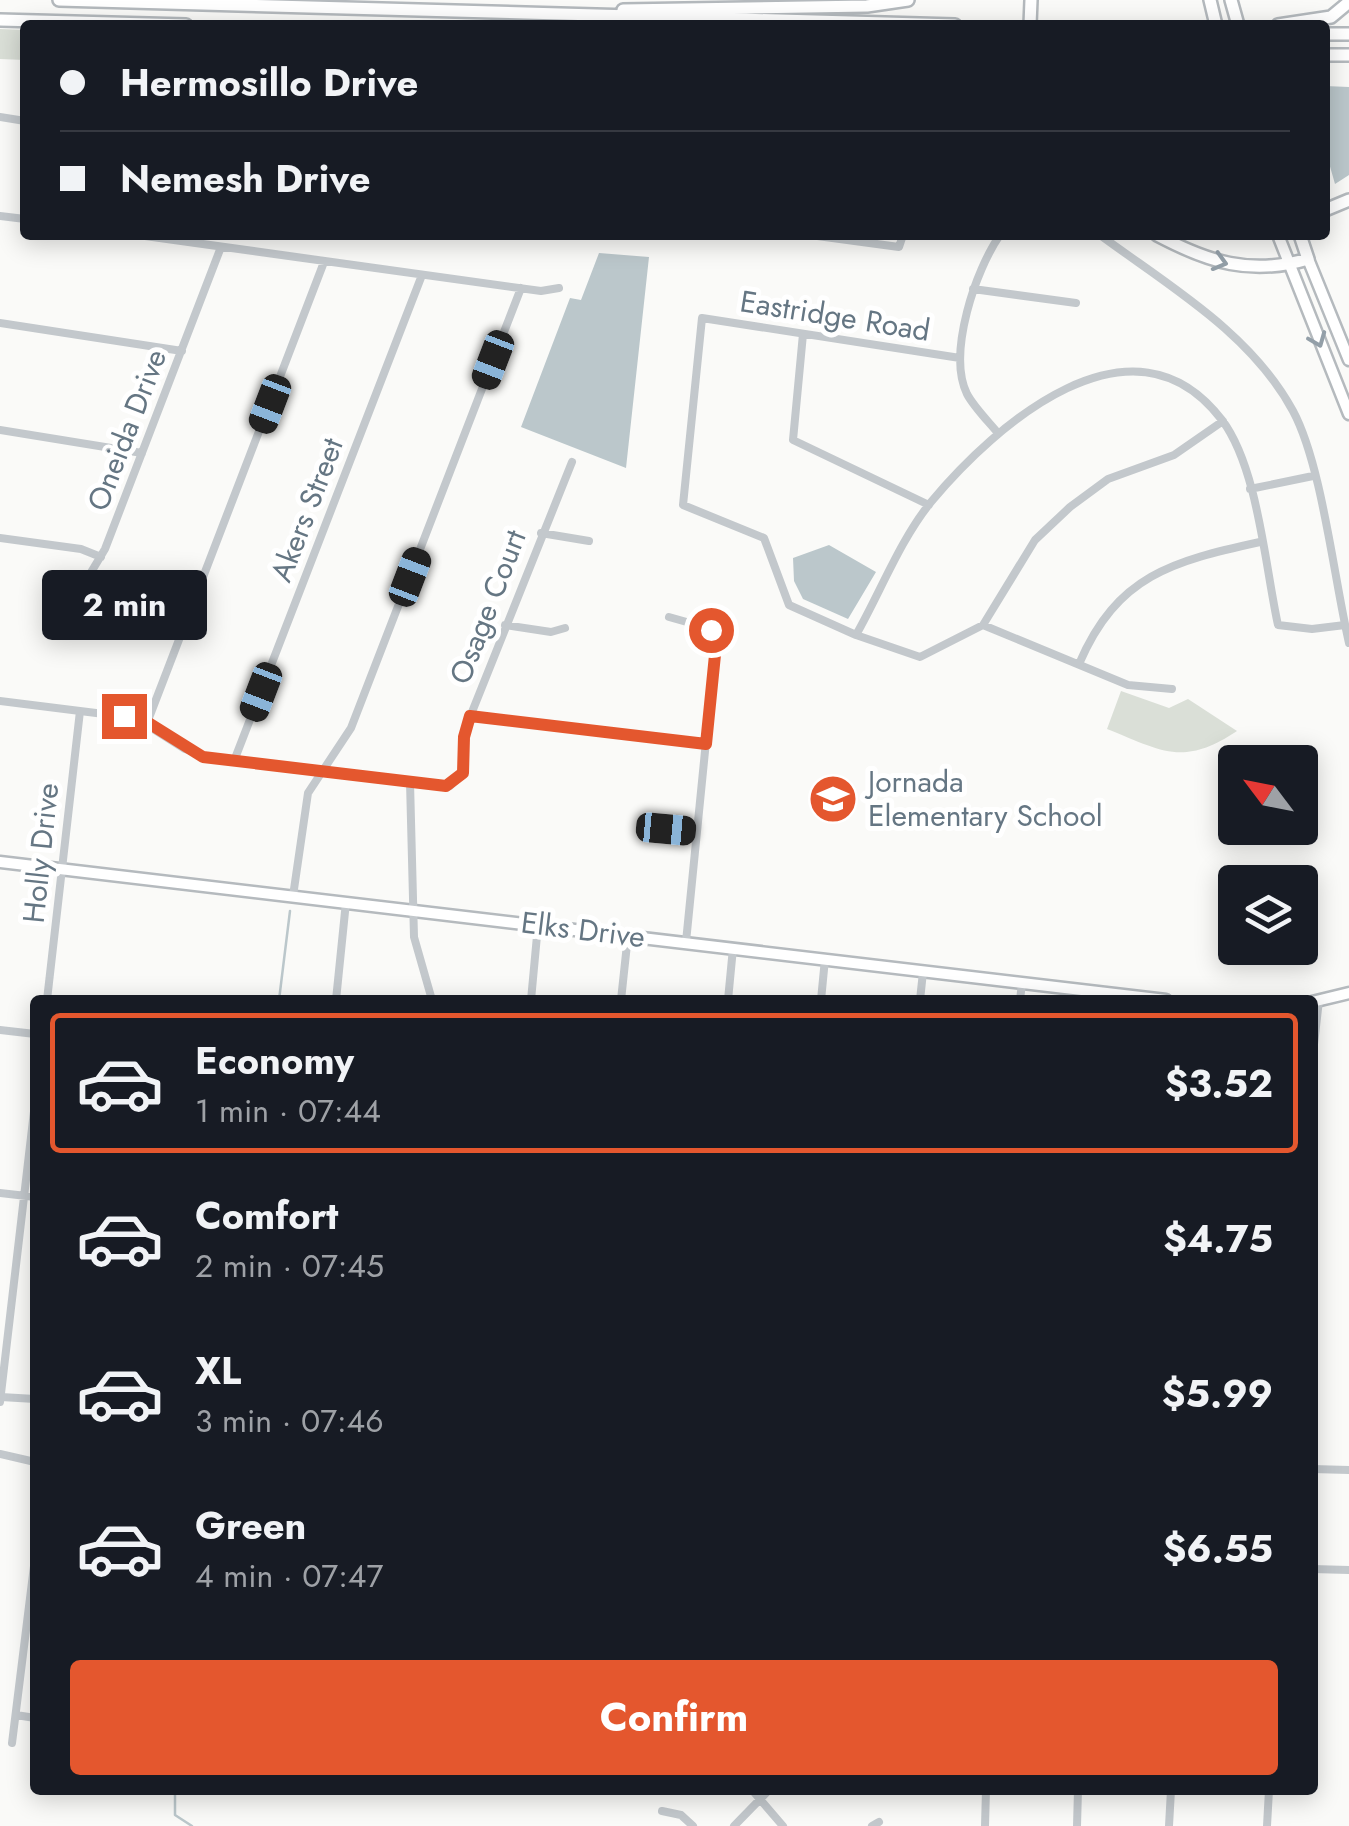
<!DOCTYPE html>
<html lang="en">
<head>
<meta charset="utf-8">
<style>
	body { margin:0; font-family:Jost,sans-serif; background:#242831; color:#f1f3f6; height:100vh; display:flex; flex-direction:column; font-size:38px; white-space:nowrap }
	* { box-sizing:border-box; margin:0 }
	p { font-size:32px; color:#9ea1a6 }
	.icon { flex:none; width:55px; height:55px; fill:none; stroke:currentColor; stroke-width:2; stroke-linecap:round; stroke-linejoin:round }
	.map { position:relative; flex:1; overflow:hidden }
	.panel { position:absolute; left:30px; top:995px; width:1288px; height:800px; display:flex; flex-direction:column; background:#171b24; border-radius:10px; box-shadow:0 5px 25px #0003 }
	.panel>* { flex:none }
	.top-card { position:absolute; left:20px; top:20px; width:1310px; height:220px; border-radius:10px; box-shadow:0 5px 25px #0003; display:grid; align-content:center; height:220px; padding:0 40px; background:#171b24 }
	.needle { width:65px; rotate:302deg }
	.tools { position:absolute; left:1218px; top:745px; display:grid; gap:20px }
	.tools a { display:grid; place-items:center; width:100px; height:100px; border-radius:10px; background:#171b24; box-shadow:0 5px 25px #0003; font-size:50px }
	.end { position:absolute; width:45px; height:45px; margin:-22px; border:12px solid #e4572e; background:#fff; box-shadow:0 0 0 5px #fff }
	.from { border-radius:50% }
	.bubble { position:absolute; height:70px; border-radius:10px; background:#171b24; box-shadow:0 5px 25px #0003; font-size:32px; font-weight:700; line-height:70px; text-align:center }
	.car { position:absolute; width:30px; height:60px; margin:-30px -15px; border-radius:12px; box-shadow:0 0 8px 2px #0007; background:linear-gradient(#222 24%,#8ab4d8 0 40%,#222 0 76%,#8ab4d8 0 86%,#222 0) }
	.top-card b { display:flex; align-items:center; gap:35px; height:95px; font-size:38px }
	.top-card b+b { border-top:2px solid #363941 }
	.top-card i { width:25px; height:25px; background:#f1f3f6 }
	ul { padding:18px 0 0; list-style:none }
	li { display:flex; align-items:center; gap:30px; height:140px; margin:0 20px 15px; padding:0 20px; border:5px solid transparent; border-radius:10px }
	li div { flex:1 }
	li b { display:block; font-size:38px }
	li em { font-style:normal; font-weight:700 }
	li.on { border-color:#e4572e }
	li>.icon { width:90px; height:90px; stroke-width:1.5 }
	.cta { display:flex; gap:20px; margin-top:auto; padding:20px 40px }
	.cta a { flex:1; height:115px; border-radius:10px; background:#e4572e; color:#fff; font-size:40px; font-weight:700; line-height:115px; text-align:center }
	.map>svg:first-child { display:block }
</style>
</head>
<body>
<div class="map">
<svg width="1349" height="1826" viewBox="0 0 1349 1826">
	<rect width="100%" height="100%" fill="#fafaf8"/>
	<!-- green -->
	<path fill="#dadfd7" d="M 0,29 L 25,30 L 25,60 L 0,59 Z
		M 1121,691 L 1169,708 L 1188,699 L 1237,731 C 1183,767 1162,751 1107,729 Z"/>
	<!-- water -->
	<path fill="#bbc7cb" d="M 1325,86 L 1349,87 L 1349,175 L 1335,184 L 1325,149 Z
		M 599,253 L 649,257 L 626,468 L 521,427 L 570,298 L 581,300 Z
		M 829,545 L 876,572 L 848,619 L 803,599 L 794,581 L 793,558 Z"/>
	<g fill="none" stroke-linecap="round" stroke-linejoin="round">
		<!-- stream -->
		<path stroke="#bbc7cb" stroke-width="2.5" d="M 279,1000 L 290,911
			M 175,1790 L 175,1815 L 192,1826"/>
		<!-- major casing -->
		<g stroke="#b5babe" stroke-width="15">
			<path id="major" d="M 1278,235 L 1349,414
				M 1308,259 L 1349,360
				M 0,862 L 1166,1000
				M 1312,1002 L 1349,993"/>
		</g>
		<!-- highway casing -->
		<g stroke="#b4b9bd" stroke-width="16">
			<path id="highway" d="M 59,0 L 955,25
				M 1210,0 L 1216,25
				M 1231,0 L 1238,25
				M 623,10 L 867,6 L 908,0
				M 0,20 L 186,25
				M 1030,25 L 1031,0
				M 1278,25 L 1331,17 L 1349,2
				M 1325,34 L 1349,34
				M 1325,55 L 1349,55
				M 1325,210 L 1349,200
				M 1157,235 C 1208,262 1251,276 1308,259 L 1300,235"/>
		</g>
		<!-- minor -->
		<path stroke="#c3c8cc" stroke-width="8" d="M 0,117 L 25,121
			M 0,216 L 25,219
			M 138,235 L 541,291 L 559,288
			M 810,235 L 899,247 L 903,235
			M 1100,235 C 1169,286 1251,333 1293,411 C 1322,465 1334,579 1349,643
			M 973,289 L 1076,303
			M 0,323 L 182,351
			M 803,334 L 793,440 L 929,505
			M 960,358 L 702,318 L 683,505 L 764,538 L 789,605 L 856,635 L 920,657 L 983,625 L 1128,685 L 1172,689
			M 0,430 L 142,453
			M 997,432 C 987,420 974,407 967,394 C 947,353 976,269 1000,235
			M 1250,489 L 1313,476
			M 541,533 L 589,541
			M 0,538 L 81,549 L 101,557
			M 53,608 L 72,604 L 105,549 L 221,247
			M 669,617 L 708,628 L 716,641 L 686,942
			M 505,625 L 551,632 L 565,628
			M 983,625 L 1035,540 L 1070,507 L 1108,479 L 1174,455 L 1223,421
			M 856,635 C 880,593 900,540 931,502 C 995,425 1133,303 1222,420 C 1258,468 1265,566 1278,625 L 1312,629 L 1345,625
			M 1079,664 C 1117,575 1173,561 1260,542
			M 0,701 L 136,718 L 185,749 L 211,758 L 450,786 L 463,773 L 466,727 L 572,462
			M 470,716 L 706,744
			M 147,723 L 324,262
			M 234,761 L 422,275
			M 410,782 L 414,937 L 432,1000
			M 647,835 L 662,829 L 697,831
			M 293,896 L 308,793 L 351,728 L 521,288
			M 47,1000 L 80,711
			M 336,1000 L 346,902
			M 531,1000 L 538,925
			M 621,1000 L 628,935
			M 728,1000 L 733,948
			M 821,1000 L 825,959
			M 920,1000 L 923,972
			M 1020,1000 L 1022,983
			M 0,1030 L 35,1034
			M 1312,1062 L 1319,1000
			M 0,1193 L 35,1197
			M 1,1397 L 35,1399
			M 0,1402 L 35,1103
			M 0,1454 L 35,1462
			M 1312,1469 L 1349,1470
			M 1312,1569 L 1349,1570
			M 16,1715 L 35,1718
			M 12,1743 L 35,1558
			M 752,1790 L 783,1826
			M 662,1811 L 681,1815 L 693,1826
			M 734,1826 L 769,1790
			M 872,1826 L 879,1822
			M 985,1826 L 986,1790
			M 1077,1826 L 1078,1790
			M 1169,1826 L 1171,1790
			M 1267,1826 L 1269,1790"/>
		<!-- major -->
		<use href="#major" stroke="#fff" stroke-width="10"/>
		<!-- highway -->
		<use href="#highway" stroke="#fff" stroke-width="11"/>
	</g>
	<!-- one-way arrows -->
	<defs><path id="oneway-chevron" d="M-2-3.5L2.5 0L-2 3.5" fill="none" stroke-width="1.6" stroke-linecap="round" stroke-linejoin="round" transform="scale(2.5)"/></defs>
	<g stroke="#939fa8">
		<use href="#oneway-chevron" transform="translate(1220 262) rotate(16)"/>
		<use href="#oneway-chevron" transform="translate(1318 340) rotate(68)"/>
	</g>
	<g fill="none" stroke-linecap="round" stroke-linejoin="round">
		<!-- route -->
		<path stroke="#e4572e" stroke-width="12" d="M 124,716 L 147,722 L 203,757 L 446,786 L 463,773 L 464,737 L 470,716 L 706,744 L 716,645 L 711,630"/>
	</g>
	<!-- icons -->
	<defs>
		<g id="school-disc" transform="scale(2.5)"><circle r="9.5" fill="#e4572e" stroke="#fff"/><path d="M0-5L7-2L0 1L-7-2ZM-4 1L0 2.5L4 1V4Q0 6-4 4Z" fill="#fff"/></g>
	</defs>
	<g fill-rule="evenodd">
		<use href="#school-disc" x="833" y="799"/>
	</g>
	<g text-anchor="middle" stroke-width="10" stroke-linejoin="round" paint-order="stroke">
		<!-- street labels -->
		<g font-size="30" fill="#657683" stroke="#fff">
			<text transform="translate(835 316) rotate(9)" y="10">Eastridge Road</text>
			<text transform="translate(127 430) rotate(-69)" y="10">Oneida Drive</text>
			<text transform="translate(307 510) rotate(-69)" y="10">Akers Street</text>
			<text transform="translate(488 607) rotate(-69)" y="10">Osage Court</text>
			<text transform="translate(41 853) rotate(-84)" y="10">Holly Drive</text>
			<text transform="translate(583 930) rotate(7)" y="10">Elks Drive</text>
		</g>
		<!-- poi labels -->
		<g font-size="30" fill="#657683" stroke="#fff" text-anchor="start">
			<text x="868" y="792">Jornada<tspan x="868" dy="34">Elementary School</tspan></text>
		</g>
	</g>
</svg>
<div class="tools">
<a><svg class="needle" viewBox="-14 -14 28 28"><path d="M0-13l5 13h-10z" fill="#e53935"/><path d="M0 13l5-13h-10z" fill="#9ea1a6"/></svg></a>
<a><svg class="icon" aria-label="layers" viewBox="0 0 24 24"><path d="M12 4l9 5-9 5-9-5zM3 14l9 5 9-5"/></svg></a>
</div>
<i class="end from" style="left:711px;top:630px"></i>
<i class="end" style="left:124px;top:716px"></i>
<div class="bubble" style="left:42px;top:570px;width:165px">2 min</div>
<i class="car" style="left:493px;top:360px;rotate:201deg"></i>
<i class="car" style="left:270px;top:404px;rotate:201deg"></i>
<i class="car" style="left:410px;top:577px;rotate:21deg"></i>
<i class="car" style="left:261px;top:692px;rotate:201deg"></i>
<i class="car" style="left:666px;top:829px;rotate:95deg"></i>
<div class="top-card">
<b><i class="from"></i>Hermosillo Drive</b>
<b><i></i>Nemesh Drive</b>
</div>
<section class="panel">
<ul>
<li class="on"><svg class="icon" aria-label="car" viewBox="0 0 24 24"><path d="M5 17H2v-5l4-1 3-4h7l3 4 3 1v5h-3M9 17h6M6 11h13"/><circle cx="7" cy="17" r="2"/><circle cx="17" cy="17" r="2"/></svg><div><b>Economy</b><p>1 min · 07:44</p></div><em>$3.52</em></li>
<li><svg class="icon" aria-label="car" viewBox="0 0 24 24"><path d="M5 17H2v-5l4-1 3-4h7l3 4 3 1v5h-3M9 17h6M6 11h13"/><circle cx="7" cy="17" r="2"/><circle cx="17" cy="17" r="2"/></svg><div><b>Comfort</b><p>2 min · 07:45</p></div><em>$4.75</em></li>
<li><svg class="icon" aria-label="car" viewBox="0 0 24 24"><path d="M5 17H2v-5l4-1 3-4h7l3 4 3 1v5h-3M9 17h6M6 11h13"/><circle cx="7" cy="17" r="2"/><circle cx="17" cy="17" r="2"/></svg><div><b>XL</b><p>3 min · 07:46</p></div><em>$5.99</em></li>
<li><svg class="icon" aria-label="car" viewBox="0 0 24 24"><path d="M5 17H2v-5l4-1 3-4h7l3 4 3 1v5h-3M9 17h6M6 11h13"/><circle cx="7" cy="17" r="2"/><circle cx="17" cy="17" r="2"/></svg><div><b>Green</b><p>4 min · 07:47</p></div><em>$6.55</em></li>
</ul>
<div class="cta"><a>Confirm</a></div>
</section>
</div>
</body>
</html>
